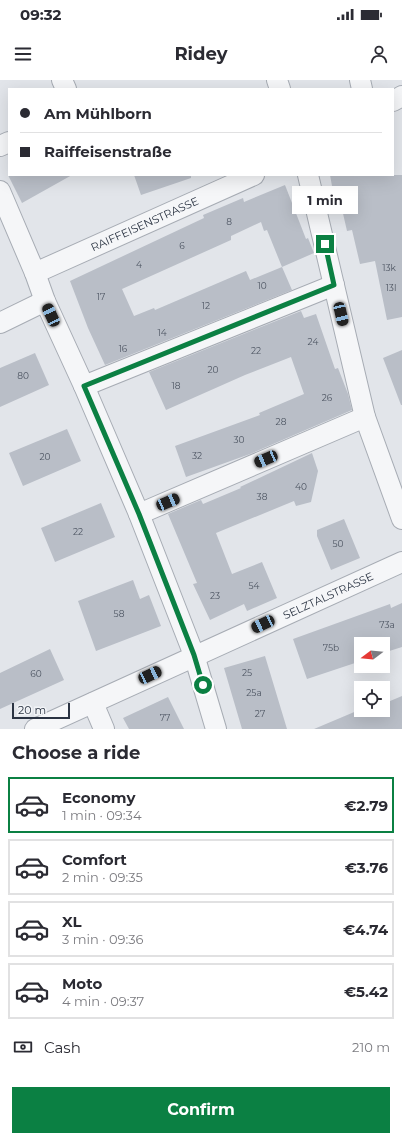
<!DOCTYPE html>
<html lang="en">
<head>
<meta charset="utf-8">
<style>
	body { margin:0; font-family:Montserrat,sans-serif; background:#f7f7f7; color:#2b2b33; height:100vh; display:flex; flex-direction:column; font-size:15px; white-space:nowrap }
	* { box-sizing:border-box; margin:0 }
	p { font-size:13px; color:#7c7c81 }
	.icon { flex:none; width:22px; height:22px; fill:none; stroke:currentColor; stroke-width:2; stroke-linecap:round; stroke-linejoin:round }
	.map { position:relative; height:649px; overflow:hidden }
	.sheet { display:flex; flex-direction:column; background:#fff; flex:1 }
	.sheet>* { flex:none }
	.hud { position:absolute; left:8px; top:8px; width:386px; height:88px; border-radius:0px; box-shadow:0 4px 16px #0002; display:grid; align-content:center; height:88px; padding:0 12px; background:#fff }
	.needle { width:26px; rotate:254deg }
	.controls { position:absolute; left:354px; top:557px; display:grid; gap:8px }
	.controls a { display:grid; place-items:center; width:36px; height:36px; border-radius:0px; background:#fff; box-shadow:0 4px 16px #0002; font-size:20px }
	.scale { position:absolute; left:12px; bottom:10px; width:58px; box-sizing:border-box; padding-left:4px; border:2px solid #2a3342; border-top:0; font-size:11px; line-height:14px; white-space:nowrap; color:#2a3342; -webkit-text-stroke:3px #f2f4f7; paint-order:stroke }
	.end { position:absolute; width:18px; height:18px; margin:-9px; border:5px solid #0b8043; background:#fff; box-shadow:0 0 0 2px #fff }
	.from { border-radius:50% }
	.bubble { position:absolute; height:28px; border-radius:0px; background:#fff; box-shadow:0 4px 16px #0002; font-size:13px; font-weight:700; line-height:28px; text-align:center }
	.car { position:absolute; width:12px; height:24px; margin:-12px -6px; border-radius:5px; box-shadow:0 0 3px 1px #0007; background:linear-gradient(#222 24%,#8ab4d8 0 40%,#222 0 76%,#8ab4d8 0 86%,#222 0) }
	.hud b { display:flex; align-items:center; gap:14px; height:38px; font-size:15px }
	.hud b+b { border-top:1px solid #e1e1e2 }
	.hud i { width:10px; height:10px; background:#2b2b33 }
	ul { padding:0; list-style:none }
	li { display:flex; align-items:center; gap:12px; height:56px; margin:0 8px 6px; padding:0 4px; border:2px solid #e1e1e2; border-radius:0px }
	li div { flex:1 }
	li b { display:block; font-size:15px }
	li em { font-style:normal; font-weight:700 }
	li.active { border-color:#0b8043 }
	li>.icon { width:36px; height:36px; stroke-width:1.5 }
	h2 { padding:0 12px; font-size:18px; line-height:48px }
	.pay { display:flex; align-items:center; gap:10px; height:44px; padding:0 12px; font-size:15px }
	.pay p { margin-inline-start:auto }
	.button { display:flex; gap:8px; margin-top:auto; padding:8px 12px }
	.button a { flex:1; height:46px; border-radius:0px; background:#0b8043; color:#fff; font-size:16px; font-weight:700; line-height:46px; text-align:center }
	.status { display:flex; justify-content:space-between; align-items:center; height:28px; padding:0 20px; background:#fff; direction:ltr }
	.status svg { height:11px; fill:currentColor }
	header { display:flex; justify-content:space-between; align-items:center; height:52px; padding:0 12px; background:#fff; font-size:18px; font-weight:700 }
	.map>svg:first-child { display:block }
</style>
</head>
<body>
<div class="status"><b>09:32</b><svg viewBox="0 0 49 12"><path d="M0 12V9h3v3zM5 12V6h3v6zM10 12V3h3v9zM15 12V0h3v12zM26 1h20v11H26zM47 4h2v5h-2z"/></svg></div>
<header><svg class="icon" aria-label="menu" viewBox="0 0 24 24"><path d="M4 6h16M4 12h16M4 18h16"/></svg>Ridey<svg class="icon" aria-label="person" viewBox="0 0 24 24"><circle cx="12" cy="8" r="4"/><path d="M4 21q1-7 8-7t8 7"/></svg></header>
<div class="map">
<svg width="402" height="649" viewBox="0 0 402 649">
	<rect width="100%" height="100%" fill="#e2e5ea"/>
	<!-- building -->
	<path fill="#b9bec7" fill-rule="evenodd" d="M 8,95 L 72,95 L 22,123 Z
		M 134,95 L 191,95 L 191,98 L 141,115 Z
		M 330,95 L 402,95 L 402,237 L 387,240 L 375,181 L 360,184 L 352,150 L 347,151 L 339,116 L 334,117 Z
		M 285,105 L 306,159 L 308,158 L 314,173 L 282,187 L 292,210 L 105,285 L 88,248 L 70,201 L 204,138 L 203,135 L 243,118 L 244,122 ZM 261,142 L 264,151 L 267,150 L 282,187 L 250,200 L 246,191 L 155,230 L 154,228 L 134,236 L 122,209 L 231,160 L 231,156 Z
		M 301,231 L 304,238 L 316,234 L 335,289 L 338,288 L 348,314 L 352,330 L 250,374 L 186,397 L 175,366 L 260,335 L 259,333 L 304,314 L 291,277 L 245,295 L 166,330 L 149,292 Z
		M 402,270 L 402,325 L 401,325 L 383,278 Z
		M 35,273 L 49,305 L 0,327 L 0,288 Z
		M 67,349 L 81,381 L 23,406 L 9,373 Z
		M 312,373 L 318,391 L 311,422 L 296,426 L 294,421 L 216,453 L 232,494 L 262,482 L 277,518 L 247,531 L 244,524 L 210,540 L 193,504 L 197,503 L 168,434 L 201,420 L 203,424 L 241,408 L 240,407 Z
		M 101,423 L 115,457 L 55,482 L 41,448 Z
		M 344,439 L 360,478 L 331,490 L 317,456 L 317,450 Z
		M 133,500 L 140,519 L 149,515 L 161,546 L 96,571 L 78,521 Z
		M 402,523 L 402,567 L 383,573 L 383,564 L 361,564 L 361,581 L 307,599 L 293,559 L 390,524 L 391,528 Z
		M 50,569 L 64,600 L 0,629 L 0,593 Z
		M 265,576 L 287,649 L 242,649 L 224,588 Z
		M 402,616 L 402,649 L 314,649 L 359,630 L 383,630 L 383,624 Z
		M 168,617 L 184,649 L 129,649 L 123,638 Z"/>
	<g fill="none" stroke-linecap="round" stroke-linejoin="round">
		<!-- minor casing -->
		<g stroke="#a7acb4" stroke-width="22">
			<g id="minor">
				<path d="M 62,0 L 66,9"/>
				<path d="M 277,0 L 280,9"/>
				<path d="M 360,0 L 362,9"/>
				<path d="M 393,21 L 402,16"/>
				<path d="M 0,66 L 9,62"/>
				<path d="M 308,95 L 365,337 L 402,439"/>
				<path d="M 0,111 L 35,193 L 45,221 L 84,306 L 139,434 L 194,575 L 216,649"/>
				<path id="s1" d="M 35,193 L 254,95"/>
				<path d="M 0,243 L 45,221"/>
				<path d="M 84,306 L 334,205"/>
				<path d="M 139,434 L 365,337"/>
				<path d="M 93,623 L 104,649"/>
				<path id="s2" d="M 35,649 L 402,482"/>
			</g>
		</g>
		<!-- minor -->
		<use href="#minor" stroke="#f5f6f8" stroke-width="20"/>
	</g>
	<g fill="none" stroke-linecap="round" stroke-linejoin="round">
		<!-- route -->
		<path stroke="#0b8043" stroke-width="5" d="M 203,605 L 194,575 L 139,434 L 84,306 L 334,205 L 325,164"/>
	</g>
	<g text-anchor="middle" stroke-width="3.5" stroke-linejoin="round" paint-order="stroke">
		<!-- number labels -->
		<g font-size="9" fill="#4e5663">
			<text x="229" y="145">8</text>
			<text x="182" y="169">6</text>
			<text x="139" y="188">4</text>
			<text x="389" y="191">13k</text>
			<text x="262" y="209">10</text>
			<text x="391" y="211">13l</text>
			<text x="101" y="220">17</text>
			<text x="206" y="229">12</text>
			<text x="162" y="256">14</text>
			<text x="313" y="265">24</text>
			<text x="123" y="272">16</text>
			<text x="256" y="274">22</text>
			<text x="213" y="293">20</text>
			<text x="23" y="299">80</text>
			<text x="176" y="309">18</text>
			<text x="327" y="321">26</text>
			<text x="281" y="345">28</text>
			<text x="239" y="363">30</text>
			<text x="197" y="379">32</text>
			<text x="45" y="380">20</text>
			<text x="301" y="410">40</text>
			<text x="262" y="420">38</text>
			<text x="78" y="455">22</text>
			<text x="338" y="467">50</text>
			<text x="254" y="509">54</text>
			<text x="215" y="519">23</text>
			<text x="119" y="537">58</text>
			<text x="387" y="548">73a</text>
			<text x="331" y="571">75b</text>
			<text x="247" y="596">25</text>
			<text x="36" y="597">60</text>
			<text x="254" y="616">25a</text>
			<text x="260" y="637">27</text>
			<text x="165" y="641">77</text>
		</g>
		<!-- street labels -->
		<g font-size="11" fill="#2a3342" stroke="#f2f4f7">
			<text dy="4" stroke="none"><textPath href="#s1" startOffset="120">RAIFFEISENSTRASSE</textPath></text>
			<text dy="4" stroke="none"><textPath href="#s2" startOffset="322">SELZTALSTRASSE</textPath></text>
		</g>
	</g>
</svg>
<div class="controls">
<a><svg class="needle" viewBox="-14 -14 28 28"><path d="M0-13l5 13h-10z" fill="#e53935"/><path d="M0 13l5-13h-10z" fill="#7c7c81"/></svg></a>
<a><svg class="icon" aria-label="locate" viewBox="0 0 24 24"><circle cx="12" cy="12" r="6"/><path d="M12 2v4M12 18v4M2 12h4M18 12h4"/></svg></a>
</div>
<div class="scale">20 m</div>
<i class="end from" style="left:203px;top:605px"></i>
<i class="end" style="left:325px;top:164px"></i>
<div class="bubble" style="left:292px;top:106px;width:66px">1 min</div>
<i class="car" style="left:341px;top:234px;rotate:167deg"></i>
<i class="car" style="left:51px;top:235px;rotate:335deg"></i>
<i class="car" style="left:266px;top:379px;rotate:247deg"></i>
<i class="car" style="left:168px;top:422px;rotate:67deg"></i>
<i class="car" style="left:263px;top:544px;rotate:245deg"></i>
<i class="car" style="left:150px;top:595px;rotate:65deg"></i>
<div class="hud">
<b><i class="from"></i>Am Mühlborn</b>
<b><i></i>Raiffeisenstraße</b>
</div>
</div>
<section class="sheet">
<h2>Choose a ride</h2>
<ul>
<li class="active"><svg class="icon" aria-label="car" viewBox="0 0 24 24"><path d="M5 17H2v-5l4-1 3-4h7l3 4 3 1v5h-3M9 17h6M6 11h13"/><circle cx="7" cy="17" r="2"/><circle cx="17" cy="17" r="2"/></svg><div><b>Economy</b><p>1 min · 09:34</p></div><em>€2.79</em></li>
<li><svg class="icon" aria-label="car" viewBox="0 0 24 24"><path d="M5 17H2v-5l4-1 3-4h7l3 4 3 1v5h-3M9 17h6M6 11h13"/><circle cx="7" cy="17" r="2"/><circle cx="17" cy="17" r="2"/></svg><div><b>Comfort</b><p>2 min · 09:35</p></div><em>€3.76</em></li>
<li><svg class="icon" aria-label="car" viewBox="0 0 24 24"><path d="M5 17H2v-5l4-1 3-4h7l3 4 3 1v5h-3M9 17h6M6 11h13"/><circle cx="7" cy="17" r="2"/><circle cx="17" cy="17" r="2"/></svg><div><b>XL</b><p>3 min · 09:36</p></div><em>€4.74</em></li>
<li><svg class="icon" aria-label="car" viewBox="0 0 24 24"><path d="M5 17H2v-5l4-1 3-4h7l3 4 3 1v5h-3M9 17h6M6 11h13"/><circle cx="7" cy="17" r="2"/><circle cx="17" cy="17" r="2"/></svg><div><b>Moto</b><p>4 min · 09:37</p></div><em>€5.42</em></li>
</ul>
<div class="pay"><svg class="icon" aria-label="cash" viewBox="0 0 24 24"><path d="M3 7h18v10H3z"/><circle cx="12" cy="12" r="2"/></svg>Cash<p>210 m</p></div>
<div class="button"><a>Confirm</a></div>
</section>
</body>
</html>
